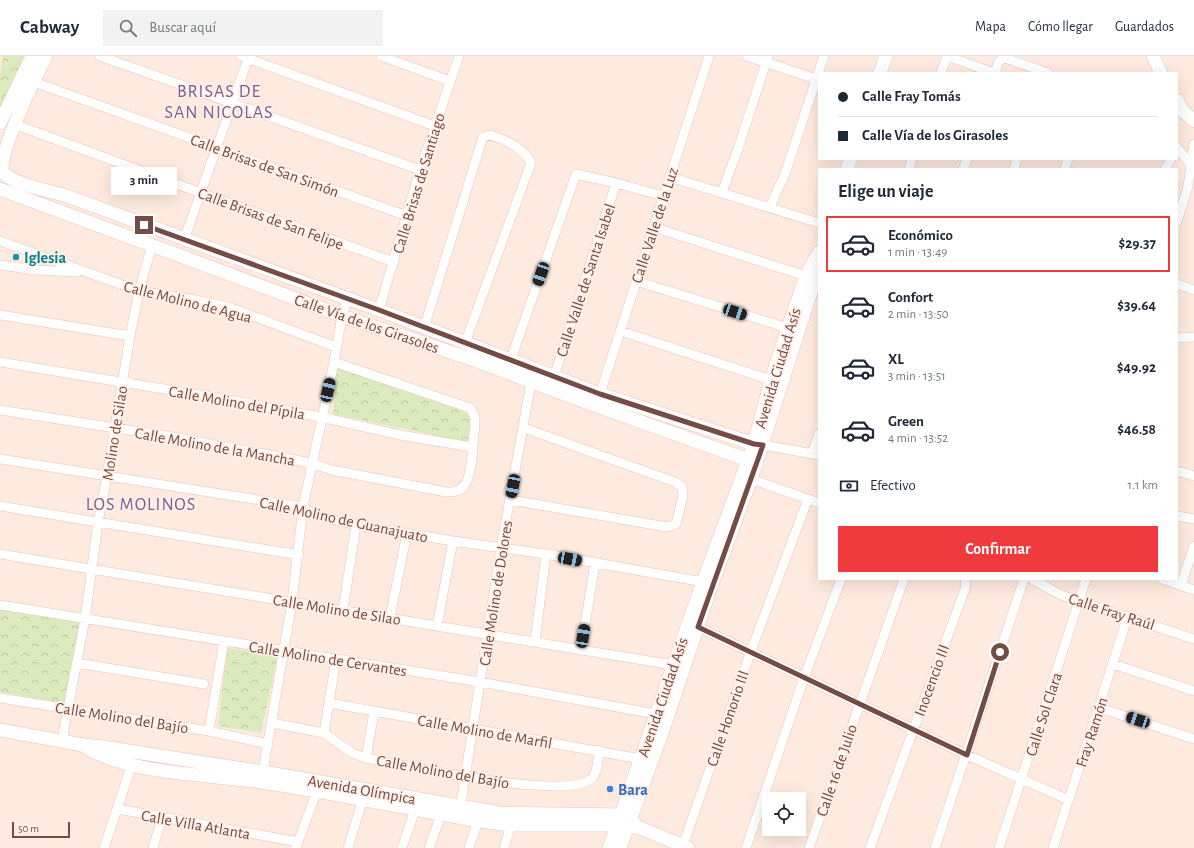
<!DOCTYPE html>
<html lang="es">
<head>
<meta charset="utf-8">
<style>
	body { margin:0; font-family:"Alegreya Sans",sans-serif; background:#f2f2f3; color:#1f2937; height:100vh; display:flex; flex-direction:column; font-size:15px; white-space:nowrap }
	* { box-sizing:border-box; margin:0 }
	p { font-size:13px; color:#747a83 }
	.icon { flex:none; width:22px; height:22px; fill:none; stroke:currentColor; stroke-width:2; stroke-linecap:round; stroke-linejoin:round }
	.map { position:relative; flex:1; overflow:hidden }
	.drawer { position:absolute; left:818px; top:112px; width:360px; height:412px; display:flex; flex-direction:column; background:#fff; border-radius:0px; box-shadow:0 4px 16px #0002 }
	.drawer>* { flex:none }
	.hud { position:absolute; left:818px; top:16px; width:360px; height:88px; border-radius:0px; box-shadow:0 4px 16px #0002; display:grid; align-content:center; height:88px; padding:0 20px; background:#fff }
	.buttons { position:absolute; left:762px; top:736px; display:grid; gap:8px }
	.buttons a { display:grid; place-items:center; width:44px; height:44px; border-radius:0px; background:#fff; box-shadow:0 4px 16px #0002; font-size:20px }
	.scale { position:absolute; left:12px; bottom:10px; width:58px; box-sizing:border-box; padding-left:4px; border:2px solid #754b45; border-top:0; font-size:11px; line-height:14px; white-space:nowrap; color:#754b45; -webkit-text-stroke:3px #ffefe6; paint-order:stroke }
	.end { position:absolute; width:18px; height:18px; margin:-9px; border:5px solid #754b45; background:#fff; box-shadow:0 0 0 2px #fff }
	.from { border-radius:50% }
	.bubble { position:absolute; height:28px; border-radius:0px; background:#fff; box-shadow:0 4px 16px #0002; font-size:13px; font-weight:600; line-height:28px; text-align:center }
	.car { position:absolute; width:12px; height:24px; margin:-12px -6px; border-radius:5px; box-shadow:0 0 3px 1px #0007; background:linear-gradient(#222 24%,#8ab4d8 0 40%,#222 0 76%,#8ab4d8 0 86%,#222 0) }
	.hud b { display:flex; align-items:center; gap:14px; height:38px; font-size:15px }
	.hud b+b { border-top:1px solid #e0e1e3 }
	.hud i { width:10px; height:10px; background:#1f2937 }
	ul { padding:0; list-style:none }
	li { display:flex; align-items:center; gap:12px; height:56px; margin:0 8px 6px; padding:0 12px; border:2px solid transparent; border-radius:0px }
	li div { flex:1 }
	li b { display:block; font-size:15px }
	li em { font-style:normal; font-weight:600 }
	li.on { border-color:#f03b3e }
	li>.icon { width:36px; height:36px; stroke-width:1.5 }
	h2 { padding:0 20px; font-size:18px; line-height:48px }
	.pay { display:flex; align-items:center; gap:10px; height:44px; padding:0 20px; font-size:15px }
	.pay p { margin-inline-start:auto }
	.action { display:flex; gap:8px; margin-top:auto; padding:8px 20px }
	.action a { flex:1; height:46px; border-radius:0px; background:#f03b3e; color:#fff; font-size:16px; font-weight:600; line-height:46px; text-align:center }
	header { display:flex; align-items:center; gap:24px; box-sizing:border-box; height:56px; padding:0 20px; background:#fff; border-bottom:1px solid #e0e1e3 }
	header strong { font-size:19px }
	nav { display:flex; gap:22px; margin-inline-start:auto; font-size:14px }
	.search { width:280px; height:36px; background:#f2f2f3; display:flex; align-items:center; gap:10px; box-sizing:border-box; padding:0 14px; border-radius:0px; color:#747a83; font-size:15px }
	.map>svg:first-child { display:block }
</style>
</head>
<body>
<header>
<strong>Cabway</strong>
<div class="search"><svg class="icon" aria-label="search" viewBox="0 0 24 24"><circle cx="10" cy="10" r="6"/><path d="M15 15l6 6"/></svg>Buscar aquí</div>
<nav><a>Mapa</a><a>Cómo llegar</a><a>Guardados</a></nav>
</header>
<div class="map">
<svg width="1194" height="792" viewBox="0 0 1194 792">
	<defs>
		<pattern id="forest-crowns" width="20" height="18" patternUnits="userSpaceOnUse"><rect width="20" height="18" fill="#dbebbd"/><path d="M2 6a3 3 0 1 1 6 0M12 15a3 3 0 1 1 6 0" fill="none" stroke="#bfcba4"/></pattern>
	</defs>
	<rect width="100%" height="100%" fill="#feeade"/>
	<!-- forest -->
	<path fill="url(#forest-crowns)" d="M 3,0 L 25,0 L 0,53 L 0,19 Z
		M 337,310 L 473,359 L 474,365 L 467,386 L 333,358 Z
		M 0,553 L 82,567 L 67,648 L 0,636 Z
		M 227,592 L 278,599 L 261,677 L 218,670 Z"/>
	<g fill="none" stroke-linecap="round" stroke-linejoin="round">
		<!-- street casing -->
		<g stroke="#e4c6bd" stroke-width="10">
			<path id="street" d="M 100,0 L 420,114
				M 241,0 L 435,70
				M 381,0 L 450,25
				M 747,0 L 819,24
				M 947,0 L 994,17
				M 941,17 L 947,0
				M 995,17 L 999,5 L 1005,2 L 1048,17
				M 34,26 L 407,160
				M 14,68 L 201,137 L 394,206
				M 1177,91 L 1193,112
				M 909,113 L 912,103
				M 963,113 L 967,103
				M 1014,113 L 1017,103
				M 1065,113 L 1068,103
				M 1165,113 L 1171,103
				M 670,121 L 819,167
				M 722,136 L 738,93 L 768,0
				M 770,151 L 785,118 L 824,0
				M 1177,166 L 1188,130 L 1194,88
				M 653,171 L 806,220
				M 184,184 L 249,0
				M 0,185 L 139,235 L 196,244 L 231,252 L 336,291
				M 0,209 L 35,214 L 77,216
				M 636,225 L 788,272
				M 1177,228 L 1194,234
				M 379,254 L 420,114 L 459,0
				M 0,259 L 130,280
				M 424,272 L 483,81 L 490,79 C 506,84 524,92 531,107 L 465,287
				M 620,275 L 771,324
				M 1177,282 L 1194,281
				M 511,303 L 576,118 L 616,127 L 663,140
				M 0,306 L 224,343 L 321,361 L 400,379 L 472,391
				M 554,321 L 616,127
				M 600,338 L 709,0
				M 0,354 L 173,381 L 269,399 L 311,407 L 332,414 L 446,436 C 453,436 459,436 464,430 C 473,420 473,383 475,368 L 475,361 L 470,352 L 334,306
				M 763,389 L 819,399
				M 812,398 L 819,378
				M 0,403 L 303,451 L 315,459 L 356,469 L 453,485 L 546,498 L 709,527
				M 1177,415 L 1194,420
				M 751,423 L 819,447
				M 511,444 L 667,471 L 676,468 L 683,440 L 682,431 L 675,426 L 524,372
				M 0,450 L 299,499
				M 1177,460 L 1194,463
				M 0,498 L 673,609
				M 1032,523 L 1061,539 L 1194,583
				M 1162,523 L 1194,534
				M 1181,529 L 1194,490
				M 0,549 L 480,626 L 656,658
				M 343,554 L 356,469
				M 390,561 L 407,477
				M 437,570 L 453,485
				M 698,571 L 967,699 L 1069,744
				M 535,586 L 546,498
				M 581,594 L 595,507
				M 77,607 L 204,628
				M 1113,608 L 1194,635
				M 0,642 L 209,675 L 268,688
				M 329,647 L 641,703
				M 1100,652 L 1194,683
				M 272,667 L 324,677 L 352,697 L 366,702 C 403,709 565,745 591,723 C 598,717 598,703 599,694
				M 209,675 L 224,585
				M 324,677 L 336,603
				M 62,684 L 85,563 L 98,466 L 107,420 L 130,280 L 139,235 L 152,189
				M 366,702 L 374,656
				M 262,721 L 292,546 L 303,451 L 334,306 L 342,260 L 347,244
				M 118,753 L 298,786
				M 460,754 L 501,492 L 532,321
				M 296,791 L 317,735
				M 104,792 L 132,708
				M 153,792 L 162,762
				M 348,792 L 363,743
				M 402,792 L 415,754
				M 429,792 L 441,759
				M 469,792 L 478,765
				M 504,792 L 511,769
				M 682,792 L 751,595 L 808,443
				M 746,792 L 804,622 L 841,523
				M 809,792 L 904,523
				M 870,792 L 965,533 L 966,523
				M 935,792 L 1024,523
				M 999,792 L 1086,523
				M 1053,792 L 1128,560"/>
		</g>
		<!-- secondary casing -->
		<g stroke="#e9c5ba" stroke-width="14">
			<path id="secondary" d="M 46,0 C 34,24 0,92 2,116 C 15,129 50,135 67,140 L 379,254 L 600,338 L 754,388 L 763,389
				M 1153,0 L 1161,17
				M 880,17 L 886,0
				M 1177,44 L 1183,55 L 1194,65
				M 0,67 L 32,0
				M 847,113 L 851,103
				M 0,133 L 342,260 L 474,304 L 588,347 L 757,407
				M 0,674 L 83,689 L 103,691 L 263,716 L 500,757 L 621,759 L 630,762 L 638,771
				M 84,690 C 129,719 208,718 261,726 C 334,737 406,752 478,765 L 511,769 L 617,769 L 638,771 L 688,792
				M 609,792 L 703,526 L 754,388 L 771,324 L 788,272 L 806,220 L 819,196
				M 620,792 L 662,677 L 712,528 L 751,423 L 819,211"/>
		</g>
		<!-- street -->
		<use href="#street" stroke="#fff" stroke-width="9"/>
		<!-- secondary -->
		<use href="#secondary" stroke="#fff" stroke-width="13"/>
	</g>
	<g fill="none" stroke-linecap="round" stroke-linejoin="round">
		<!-- route -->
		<path stroke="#754b45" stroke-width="5" d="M 144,169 L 379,254 L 600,338 L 754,388 L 763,389 L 698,571 L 967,699 L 1000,596"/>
	</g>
	<!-- markers -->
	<circle fill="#0f9aa8" stroke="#ffefe6" stroke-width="1.5" cx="16" cy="201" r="4"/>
	<circle fill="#3f7fe0" stroke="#ffefe6" stroke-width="1.5" cx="610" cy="733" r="4"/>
	<g text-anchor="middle" stroke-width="3.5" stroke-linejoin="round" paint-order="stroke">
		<!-- street labels -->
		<g font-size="16" fill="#754b45" stroke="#ffefe6">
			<text transform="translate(265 109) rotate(20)" y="6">Calle Brisas de San Simón</text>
			<text transform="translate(418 127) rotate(-73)" y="6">Calle Brisas de Santiago</text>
			<text transform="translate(271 162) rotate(20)" y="6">Calle Brisas de San Felipe</text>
			<text transform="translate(654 169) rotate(-72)" y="6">Calle Valle de la Luz</text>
			<text transform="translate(585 224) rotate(-72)" y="6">Calle Valle de Santa Isabel</text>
			<text transform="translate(188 245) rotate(14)" y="6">Calle Molino de Agua</text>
			<text transform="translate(367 267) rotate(19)" y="6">Calle Vía de los Girasoles</text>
			<text transform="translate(777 312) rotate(-73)" y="6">Avenida Ciudad Asís</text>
			<text transform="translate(237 346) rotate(10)" y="6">Calle Molino del Pípila</text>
			<text transform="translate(114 377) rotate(-81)" y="6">Molino de Silao</text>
			<text transform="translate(215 390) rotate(10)" y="6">Calle Molino de la Mancha</text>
			<text transform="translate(344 463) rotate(12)" y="6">Calle Molino de Guanajuato</text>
			<text transform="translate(495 537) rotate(-81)" y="6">Calle Molino de Dolores</text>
			<text transform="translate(337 553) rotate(9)" y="6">Calle Molino de Silao</text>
			<text transform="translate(1112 555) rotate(18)" y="6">Calle Fray Raúl</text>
			<text transform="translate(328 602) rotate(9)" y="6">Calle Molino de Cervantes</text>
			<text transform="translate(931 624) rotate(-70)" y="6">Inocencio III</text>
			<text transform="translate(662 641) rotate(-71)" y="6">Avenida Ciudad Asís</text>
			<text transform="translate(1043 658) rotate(-72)" y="6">Calle Sol Clara</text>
			<text transform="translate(122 661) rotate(9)" y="6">Calle Molino del Bajío</text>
			<text transform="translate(727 662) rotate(-71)" y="6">Calle Honorio III</text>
			<text transform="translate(485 675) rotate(10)" y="6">Calle Molino de Marfil</text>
			<text transform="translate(1091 676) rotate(-72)" y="6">Fray Ramón</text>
			<text transform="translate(836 714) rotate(-71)" y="6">Calle 16 de Julio</text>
			<text transform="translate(443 715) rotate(10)" y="6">Calle Molino del Bajío</text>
			<text transform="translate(362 733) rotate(10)" y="6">Avenida Olímpica</text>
			<text transform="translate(196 768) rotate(10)" y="6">Calle Villa Atlanta</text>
		</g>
		<!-- culture labels -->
		<g font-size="16" font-weight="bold" fill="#0d838f" stroke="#ffefe6" text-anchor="start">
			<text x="24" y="207">Iglesia</text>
		</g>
		<!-- shop labels -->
		<g font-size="16" font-weight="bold" fill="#366cbe" stroke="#ffefe6" text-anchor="start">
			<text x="618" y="739">Bara</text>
		</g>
		<!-- quarter labels -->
		<g font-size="18" letter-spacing="1" fill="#786099" stroke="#ffefe6">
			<text x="219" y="41">BRISAS DE<tspan x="219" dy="21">SAN NICOLAS</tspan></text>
			<text x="141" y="454">LOS MOLINOS</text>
		</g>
	</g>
</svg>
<div class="buttons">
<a><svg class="icon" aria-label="locate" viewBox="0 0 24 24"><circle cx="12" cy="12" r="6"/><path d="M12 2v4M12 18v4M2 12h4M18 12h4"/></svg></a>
</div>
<div class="scale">50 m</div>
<i class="end from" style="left:1000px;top:596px"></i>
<i class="end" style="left:144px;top:169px"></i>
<div class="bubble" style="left:111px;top:111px;width:66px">3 min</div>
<i class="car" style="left:541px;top:218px;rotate:199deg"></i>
<i class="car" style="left:735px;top:256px;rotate:108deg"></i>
<i class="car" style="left:328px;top:334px;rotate:13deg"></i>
<i class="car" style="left:513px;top:430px;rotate:191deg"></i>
<i class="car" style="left:570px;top:503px;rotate:101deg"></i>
<i class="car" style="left:583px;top:580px;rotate:9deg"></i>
<i class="car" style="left:1138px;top:664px;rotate:288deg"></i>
<div class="hud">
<b><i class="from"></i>Calle Fray Tomás</b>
<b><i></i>Calle Vía de los Girasoles</b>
</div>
<section class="drawer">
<h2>Elige un viaje</h2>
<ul>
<li class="on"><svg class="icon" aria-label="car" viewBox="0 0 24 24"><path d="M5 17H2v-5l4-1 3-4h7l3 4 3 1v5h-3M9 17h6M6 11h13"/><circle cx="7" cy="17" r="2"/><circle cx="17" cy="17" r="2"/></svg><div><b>Económico</b><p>1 min · 13:49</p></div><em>$29.37</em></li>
<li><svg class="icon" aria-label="car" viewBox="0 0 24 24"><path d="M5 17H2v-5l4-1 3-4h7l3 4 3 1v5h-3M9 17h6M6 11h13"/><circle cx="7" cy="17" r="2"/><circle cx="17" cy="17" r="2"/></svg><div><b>Confort</b><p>2 min · 13:50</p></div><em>$39.64</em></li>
<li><svg class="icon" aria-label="car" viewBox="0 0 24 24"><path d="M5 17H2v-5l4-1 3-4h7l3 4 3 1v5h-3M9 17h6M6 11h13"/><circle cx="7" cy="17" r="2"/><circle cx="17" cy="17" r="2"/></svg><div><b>XL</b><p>3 min · 13:51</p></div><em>$49.92</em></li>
<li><svg class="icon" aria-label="car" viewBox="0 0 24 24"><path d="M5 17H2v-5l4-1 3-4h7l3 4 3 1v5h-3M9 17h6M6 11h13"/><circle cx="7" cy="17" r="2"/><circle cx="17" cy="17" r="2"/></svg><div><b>Green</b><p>4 min · 13:52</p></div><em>$46.58</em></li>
</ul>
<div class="pay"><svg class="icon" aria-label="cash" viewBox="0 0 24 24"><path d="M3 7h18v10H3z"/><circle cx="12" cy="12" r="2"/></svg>Efectivo<p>1.1 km</p></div>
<div class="action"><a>Confirmar</a></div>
</section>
</div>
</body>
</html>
